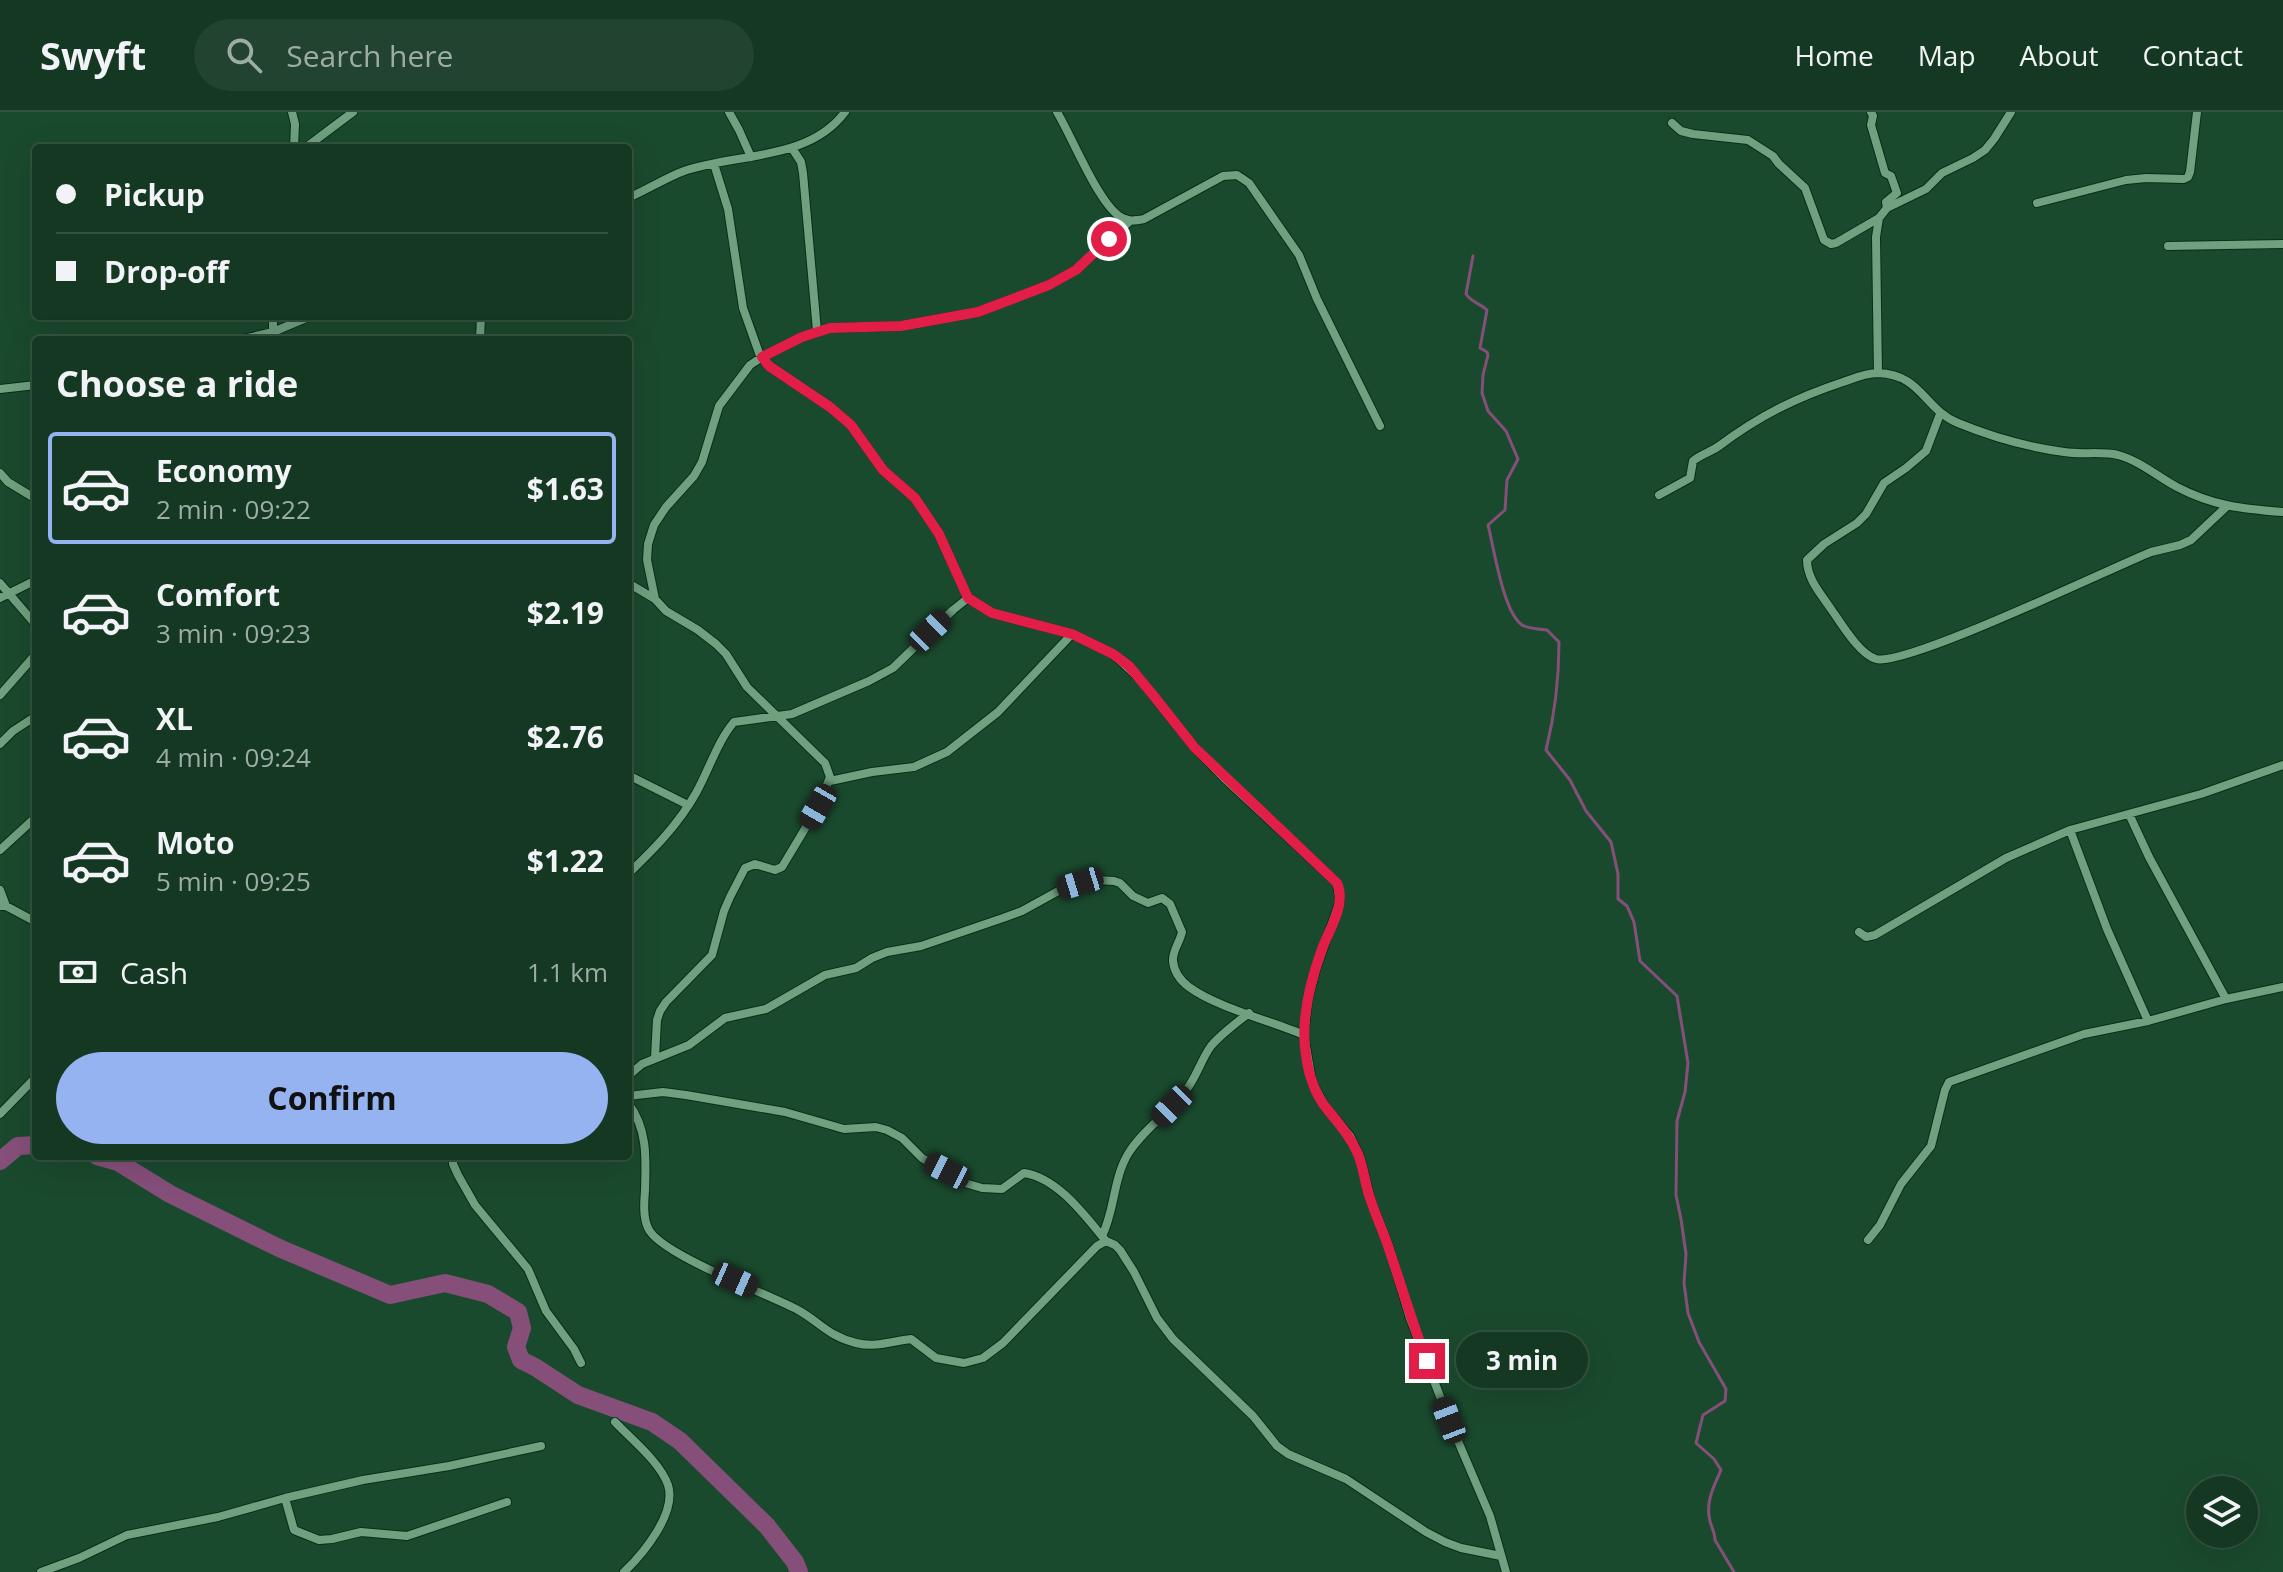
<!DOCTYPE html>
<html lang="en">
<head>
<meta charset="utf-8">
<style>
	body { margin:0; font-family:"Open Sans",sans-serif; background:#21432f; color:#f1f3f6; height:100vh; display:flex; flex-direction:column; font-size:30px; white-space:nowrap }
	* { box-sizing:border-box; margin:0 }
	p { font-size:26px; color:#9daca5 }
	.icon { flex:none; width:44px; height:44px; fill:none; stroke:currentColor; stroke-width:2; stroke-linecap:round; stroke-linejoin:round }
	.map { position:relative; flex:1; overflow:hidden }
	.details { position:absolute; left:32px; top:224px; width:600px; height:824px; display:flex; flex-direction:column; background:#143822; border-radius:8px; box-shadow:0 8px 32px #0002,0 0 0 2px #335240 }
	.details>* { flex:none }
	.top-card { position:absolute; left:32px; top:32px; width:600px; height:176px; border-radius:8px; box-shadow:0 8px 32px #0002,0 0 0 2px #335240; display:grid; align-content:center; height:176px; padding:0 24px; background:#143822 }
	.fabs { position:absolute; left:2186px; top:1364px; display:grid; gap:16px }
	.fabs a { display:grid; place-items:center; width:72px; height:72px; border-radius:50%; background:#143822; box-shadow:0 8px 32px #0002,0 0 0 2px #335240; font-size:40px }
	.end { position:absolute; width:36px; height:36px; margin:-18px; border:10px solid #e11d48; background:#fff; box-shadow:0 0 0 4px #fff }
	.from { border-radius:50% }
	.bubble { position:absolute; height:56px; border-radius:28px; background:#143822; box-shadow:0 8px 32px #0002,0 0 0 2px #335240; font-size:26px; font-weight:700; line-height:56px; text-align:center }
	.car { position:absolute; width:24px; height:48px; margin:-24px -12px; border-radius:10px; box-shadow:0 0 6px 2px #0007; background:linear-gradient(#222 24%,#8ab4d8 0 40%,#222 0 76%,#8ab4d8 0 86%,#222 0) }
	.top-card b { display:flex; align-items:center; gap:28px; height:76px; font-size:30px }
	.top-card b+b { border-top:2px solid #335240 }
	.top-card i { width:20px; height:20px; background:#f1f3f6 }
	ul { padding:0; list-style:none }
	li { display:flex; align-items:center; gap:24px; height:112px; margin:0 16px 12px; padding:0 8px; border:4px solid transparent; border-radius:8px }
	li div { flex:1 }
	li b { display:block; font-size:30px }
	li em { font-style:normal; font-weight:700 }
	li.current { border-color:#95b2f1 }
	li>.icon { width:72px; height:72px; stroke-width:1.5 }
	h2 { padding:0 24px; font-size:36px; line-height:96px }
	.pay { display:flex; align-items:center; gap:20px; height:88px; padding:0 24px; font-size:30px }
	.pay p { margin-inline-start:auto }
	.cta { display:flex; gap:16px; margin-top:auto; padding:16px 24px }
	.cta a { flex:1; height:92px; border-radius:48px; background:#95b2f1; color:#111; font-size:32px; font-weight:700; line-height:92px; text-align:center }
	header { display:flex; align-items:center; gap:48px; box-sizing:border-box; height:112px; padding:0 40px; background:#143822; border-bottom:2px solid #335240 }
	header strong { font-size:38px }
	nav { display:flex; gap:44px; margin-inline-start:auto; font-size:28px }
	.search { width:560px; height:72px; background:#21432f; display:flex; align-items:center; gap:20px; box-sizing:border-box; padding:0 28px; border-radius:44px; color:#9daca5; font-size:30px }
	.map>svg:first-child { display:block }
</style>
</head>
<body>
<header>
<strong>Swyft</strong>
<div class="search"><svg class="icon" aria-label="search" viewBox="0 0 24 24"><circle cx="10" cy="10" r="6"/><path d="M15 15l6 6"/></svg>Search here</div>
<nav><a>Home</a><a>Map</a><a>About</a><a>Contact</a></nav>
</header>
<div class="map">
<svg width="2283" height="1460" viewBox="0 0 2283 1460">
	<rect width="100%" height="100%" fill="#1a4a2e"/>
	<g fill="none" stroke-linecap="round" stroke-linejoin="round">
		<!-- stream -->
		<path stroke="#854f7a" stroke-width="3" d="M 1473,144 L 1466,182 C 1472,191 1480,191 1487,198 L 1480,236 L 1487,240 L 1488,243 L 1483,263 L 1482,281 L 1488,299 L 1506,319 L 1518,347 L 1507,368 L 1505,398 L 1488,413 C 1494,436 1503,500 1522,513 C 1529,517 1538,517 1547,518 L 1559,530 C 1559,567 1555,602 1546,638 L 1570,668 L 1586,699 L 1611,730 L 1618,762 L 1618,787 L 1627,794 L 1634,810 L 1640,849 L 1677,884 L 1688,951 L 1685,980 L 1677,1009 L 1676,1083 L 1681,1107 L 1686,1142 L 1684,1171 L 1688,1201 L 1699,1230 L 1726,1277 L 1725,1289 L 1703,1303 L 1696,1331 L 1714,1347 L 1721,1358 C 1714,1374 1705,1390 1710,1409 C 1712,1417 1715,1420 1715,1428 L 1734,1460"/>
		<!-- river -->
		<path stroke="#854f7a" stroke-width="18" d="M 97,1044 L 118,1050 L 170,1082 L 279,1136 L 390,1183 L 445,1171 L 488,1182 L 518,1200 L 522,1216 L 516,1235 L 521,1248 L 535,1255 L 578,1283 L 652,1310 L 680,1329 L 767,1414 L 795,1450 L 799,1460
			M 0,1049 L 18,1034 L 36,1033"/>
		<!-- street casing -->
		<g stroke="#092e19" stroke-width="10">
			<path id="street" d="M 292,0 L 295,12 L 294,36
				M 729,0 L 739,18 L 751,45
				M 1057,0 C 1072,25 1097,88 1119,104 C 1128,110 1134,109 1144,107 L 1223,64 L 1237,63 L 1249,71 L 1299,143 L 1317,187 L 1380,314
				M 1871,0 L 1873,4 L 1871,13 L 1885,61 L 1891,64 L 1897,81 L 1886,90 L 1887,96
				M 1672,11 L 1681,19 L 1693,22 L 1748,28 L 1773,44 L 1779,52 L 1805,76 L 1824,128 L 1831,132 L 1836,131 L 1879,106
				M 305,36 L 353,0
				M 792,36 L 801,50 L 803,61 L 817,219
				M 714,52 L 728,97 L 743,196 L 759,241 L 769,254 L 830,295 L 851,313 L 883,358 L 915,386 L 939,422 L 968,486 L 992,501 L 1072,522 L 1113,542 L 1139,566 L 1195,636 L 1224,666 L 1337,771 L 1340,789 L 1316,857 L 1308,888 L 1304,923 L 1312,970 L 1326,996 L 1350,1024 L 1360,1045 L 1371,1089 L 1389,1135 L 1410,1206 L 1449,1308 L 1490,1404 L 1506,1460
				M 628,86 C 647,78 665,66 684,59 C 736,41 809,49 845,0
				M 2037,91 L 2126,68 L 2146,66 L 2184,67 L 2188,65 L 2190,60 L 2197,0
				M 2168,134 L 2283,132
				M 273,204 L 273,220
				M 239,228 L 273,220 L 311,204
				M 480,228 L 481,204
				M 1878,261 L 1876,125 L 1879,106 L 1887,96 L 1926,77 L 1942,61 L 1973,46 L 1985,38 L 1994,27 L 2011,0
				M 0,277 L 36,273
				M 1940,302 L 1926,339 L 1906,356 L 1884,371 L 1866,402 L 1857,411 L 1824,432 L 1807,448 C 1807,467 1821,482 1831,497 C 1841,511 1859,542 1876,547 C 1906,555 2109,457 2151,440 L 2180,433 L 2191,428 L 2226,395
				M 0,361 L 8,370 L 36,387
				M 1659,383 L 1690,366 L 1693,349 C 1701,342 1711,340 1719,334 C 1759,304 1795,286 1843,270 C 1854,266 1866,261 1878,261 C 1921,262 1925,298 1958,311 C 1992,325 2027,335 2064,340 C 2082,343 2101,339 2118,343 C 2140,349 2158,365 2177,375 C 2213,394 2243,397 2283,400
				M 0,471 L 36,513
				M 628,471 L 655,487
				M 0,486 L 36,468
				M 0,583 L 36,542
				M 0,632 L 13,619 L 36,604
				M 628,663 L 688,693
				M 830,669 L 872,660 L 914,655 L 947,640 L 998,600 L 1072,522
				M 2129,702 L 2149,745 L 2226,887
				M 2070,718 L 2107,817 L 2148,909
				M 0,738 L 36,705
				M 628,762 C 654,737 678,713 696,681 C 709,658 717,630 734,610 L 792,602 L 869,569 L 893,556 L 953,498 L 968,486
				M 0,778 L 6,794
				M 0,794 L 6,794 L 36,810
				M 1859,820 L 1866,825 L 1875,823 L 2006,746 L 2070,718 L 2201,682 L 2283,653
				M 655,945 L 657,908 L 660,899 L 666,890 L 712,843 L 724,799 L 730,785 L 745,756 L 755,752 L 775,758 L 782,755 L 818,695 L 830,665 L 825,651 L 747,575 L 726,542 L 716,532 L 698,518 L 666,499 L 655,487 L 647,448 L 648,432 L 654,413 L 666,395 L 694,364 L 702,350 L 719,294 L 750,253 L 762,245 L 802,225 L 830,216 L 901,214 L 978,200 L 1049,173 L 1076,158 L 1130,109
				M 628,964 L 642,952 L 689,933 L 725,906 L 766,897 L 825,863 L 856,856 L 872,846 L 887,840 L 921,834 L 1003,806 L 1022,799 L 1062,777 L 1096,768 L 1114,769 L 1120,771 L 1133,784 L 1148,791 L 1162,786 L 1170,792 L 1182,820 C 1180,830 1172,839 1173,849 C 1174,860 1181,869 1189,875 C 1216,895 1271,909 1304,923
				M 628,984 L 663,980 L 686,983 L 785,1000 L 844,1017 L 876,1015 L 887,1018 L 902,1026 L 922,1046 L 965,1071 L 982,1076 L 1002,1077 L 1024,1061 C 1058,1066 1085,1104 1106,1129
				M 628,991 C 648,1017 646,1047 645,1079 C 644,1091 643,1105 648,1116 C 659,1142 768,1182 798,1198 C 821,1211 828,1224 856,1231 C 876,1236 892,1229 911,1227 L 936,1246 L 964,1251 L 983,1246 L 1003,1231 L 1097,1134 L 1106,1129 L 1115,1133 L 1120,1138 L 1134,1160 L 1157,1206 L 1173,1227 L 1253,1304 L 1277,1334 L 1288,1342 L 1346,1367 L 1426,1420 L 1445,1430 L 1461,1436 L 1501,1444
				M 0,1002 L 36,965
				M 453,1044 L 453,1052 L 458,1063 L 475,1093 L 528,1157 L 546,1199 L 574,1237 L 581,1251
				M 1102,1124 C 1115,1098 1113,1067 1128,1042 C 1142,1019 1166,1003 1183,982 C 1196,968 1200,949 1211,934 C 1221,922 1236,911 1249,901
				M 1868,1128 L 1880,1113 L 1901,1072 L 1931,1034 L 1945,978 L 1949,970 L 2084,922 L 2148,909 L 2226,887 L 2283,875
				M 615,1310 C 631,1327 660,1350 668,1373 C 677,1401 643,1442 624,1460
				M 285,1386 L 294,1418 L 319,1428 L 332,1427 L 361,1420 L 407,1424 L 507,1390
				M 41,1460 L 79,1446 L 127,1423 L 218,1405 L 285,1386 L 363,1368 L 449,1354 L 541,1334"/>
		</g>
		<!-- street -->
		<use href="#street" stroke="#6fa07f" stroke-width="8"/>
	</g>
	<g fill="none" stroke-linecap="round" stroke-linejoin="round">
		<!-- route -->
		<path stroke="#e11d48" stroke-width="10" d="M 1109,127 L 1076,158 L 1049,173 L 978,200 L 901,214 L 830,216 L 802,225 L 762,245 L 769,254 L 830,295 L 851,313 L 883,358 L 915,386 L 939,422 L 968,486 L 992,501 L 1072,522 L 1113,542 L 1129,554 L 1153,583 L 1195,636 L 1337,771 C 1347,794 1328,818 1321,840 C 1311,868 1302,905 1305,935 C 1307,957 1313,980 1327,997 C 1339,1012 1350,1024 1358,1042 C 1364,1057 1365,1073 1371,1089 C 1376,1104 1383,1119 1388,1134 C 1401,1172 1412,1211 1427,1249"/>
	</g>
</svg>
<div class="fabs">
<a><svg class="icon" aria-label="layers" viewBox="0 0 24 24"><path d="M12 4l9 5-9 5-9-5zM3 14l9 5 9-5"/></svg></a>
</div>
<i class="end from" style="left:1109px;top:127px"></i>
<i class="end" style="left:1427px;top:1249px"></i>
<div class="bubble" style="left:1456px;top:1220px;width:132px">3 min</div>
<i class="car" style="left:930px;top:519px;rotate:46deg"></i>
<i class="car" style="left:818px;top:695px;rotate:210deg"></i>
<i class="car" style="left:1080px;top:771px;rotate:253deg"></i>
<i class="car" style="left:1172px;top:994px;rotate:224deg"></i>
<i class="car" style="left:947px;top:1059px;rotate:297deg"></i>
<i class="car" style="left:735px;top:1168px;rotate:114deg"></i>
<i class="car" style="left:1449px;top:1308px;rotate:339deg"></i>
<div class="top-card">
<b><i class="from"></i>Pickup</b>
<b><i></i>Drop-off</b>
</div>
<section class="details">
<h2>Choose a ride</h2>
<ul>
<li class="current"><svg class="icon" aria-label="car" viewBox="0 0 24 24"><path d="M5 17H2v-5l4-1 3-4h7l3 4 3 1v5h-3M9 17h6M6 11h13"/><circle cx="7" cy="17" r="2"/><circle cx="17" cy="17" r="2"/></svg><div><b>Economy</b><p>2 min · 09:22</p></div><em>$1.63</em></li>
<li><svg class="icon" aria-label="car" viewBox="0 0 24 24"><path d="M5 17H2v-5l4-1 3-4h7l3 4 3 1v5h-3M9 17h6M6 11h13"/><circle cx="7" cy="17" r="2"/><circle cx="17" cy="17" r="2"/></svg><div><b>Comfort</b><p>3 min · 09:23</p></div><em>$2.19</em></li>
<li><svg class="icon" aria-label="car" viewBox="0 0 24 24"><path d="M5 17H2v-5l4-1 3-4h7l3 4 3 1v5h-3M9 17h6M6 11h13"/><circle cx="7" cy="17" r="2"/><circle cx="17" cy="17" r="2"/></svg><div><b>XL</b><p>4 min · 09:24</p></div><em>$2.76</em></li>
<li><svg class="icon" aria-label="car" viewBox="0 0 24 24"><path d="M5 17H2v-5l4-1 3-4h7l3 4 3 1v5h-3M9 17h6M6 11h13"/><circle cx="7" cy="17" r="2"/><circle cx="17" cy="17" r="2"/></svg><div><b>Moto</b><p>5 min · 09:25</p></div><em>$1.22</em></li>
</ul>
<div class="pay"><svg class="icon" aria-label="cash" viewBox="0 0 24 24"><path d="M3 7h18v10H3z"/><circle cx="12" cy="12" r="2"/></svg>Cash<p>1.1 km</p></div>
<div class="cta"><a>Confirm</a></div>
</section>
</div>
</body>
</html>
